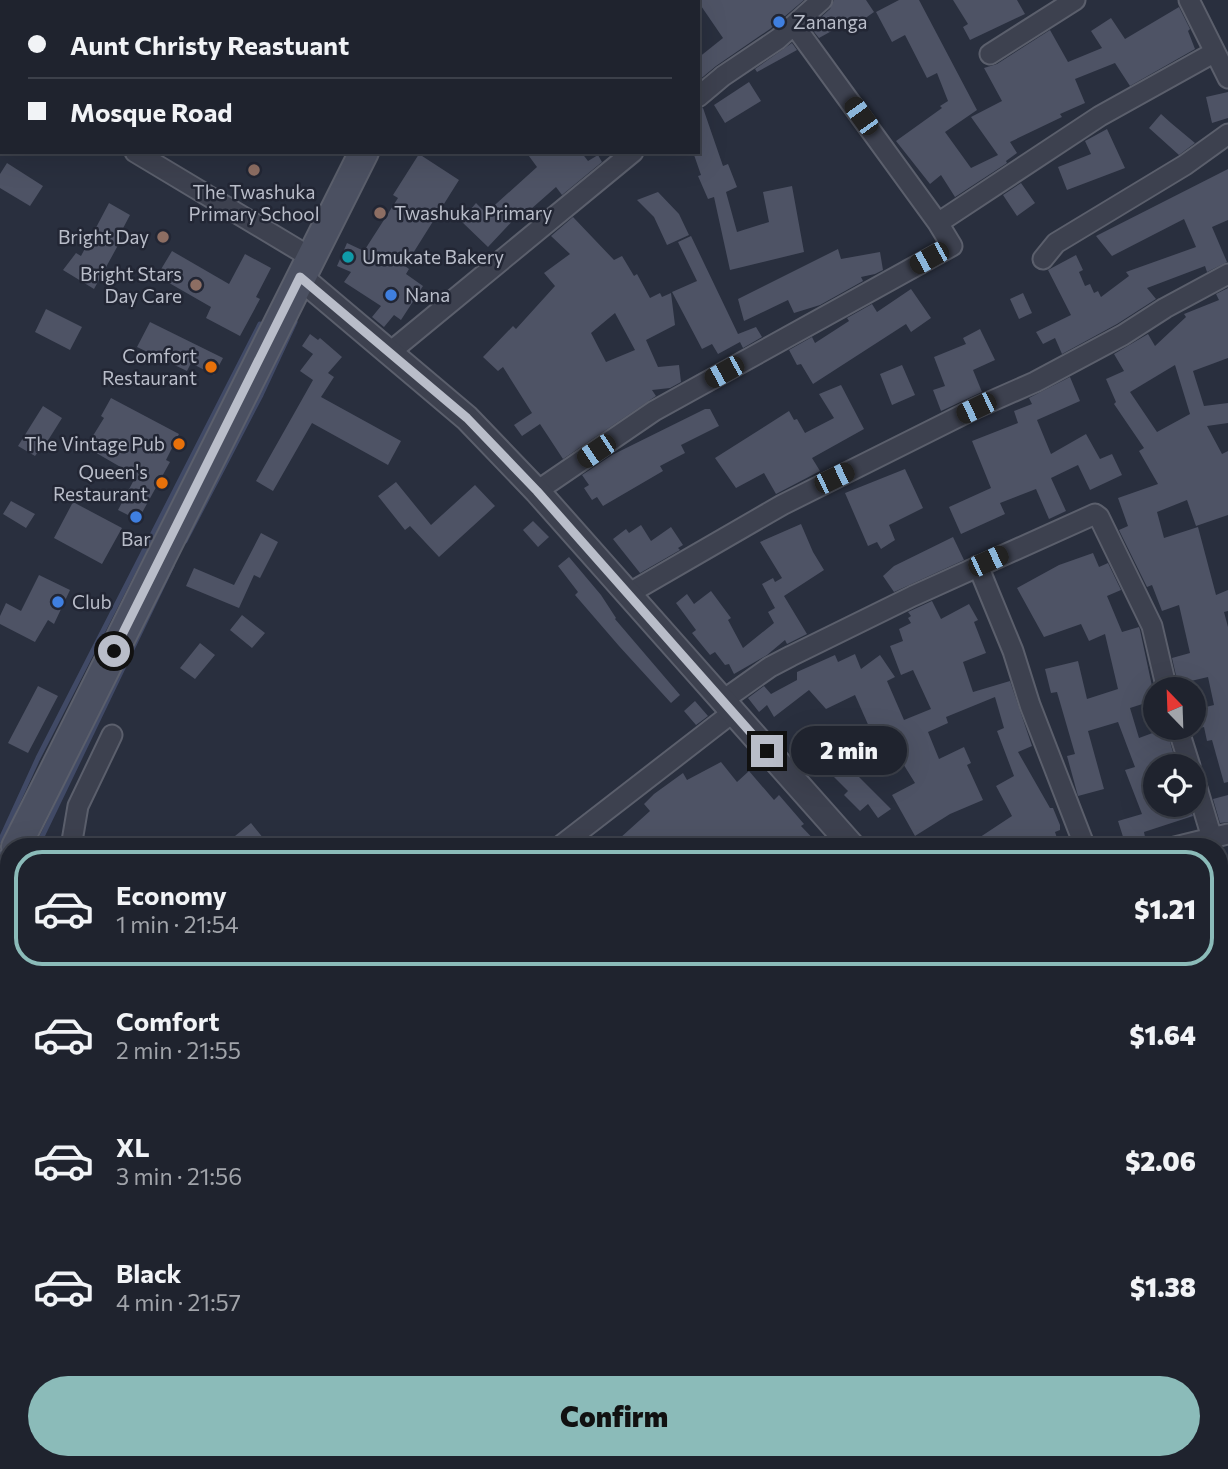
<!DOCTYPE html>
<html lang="en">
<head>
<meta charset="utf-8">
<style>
	body { margin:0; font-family:Commissioner,sans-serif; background:#2c2f3a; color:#f1f3f6; height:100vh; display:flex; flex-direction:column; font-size:26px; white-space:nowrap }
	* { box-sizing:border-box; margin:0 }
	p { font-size:23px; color:#a1a4aa }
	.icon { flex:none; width:38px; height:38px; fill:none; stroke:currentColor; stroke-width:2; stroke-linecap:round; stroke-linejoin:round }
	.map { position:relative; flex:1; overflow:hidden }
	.side { position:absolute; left:0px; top:838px; width:1228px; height:632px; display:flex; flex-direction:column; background:#1f232e; border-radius:28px 28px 0 0; box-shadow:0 7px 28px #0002,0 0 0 2px #3c404a }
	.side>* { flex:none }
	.hud { position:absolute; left:0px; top:0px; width:700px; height:154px; box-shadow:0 7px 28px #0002,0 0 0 2px #3c404a; display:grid; align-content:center; height:154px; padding:0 28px; background:#1f232e }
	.needle { width:46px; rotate:337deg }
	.buttons { position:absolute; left:1143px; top:677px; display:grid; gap:14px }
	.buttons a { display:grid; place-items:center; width:63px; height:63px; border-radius:50%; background:#1f232e; box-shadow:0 7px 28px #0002,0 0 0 2px #3c404a; font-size:35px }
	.end { position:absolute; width:32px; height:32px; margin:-16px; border:9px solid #b9bdc9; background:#111; box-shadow:0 0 0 4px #111 }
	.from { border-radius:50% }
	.bubble { position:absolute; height:49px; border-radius:24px; background:#1f232e; box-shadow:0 7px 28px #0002,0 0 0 2px #3c404a; font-size:23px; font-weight:800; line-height:49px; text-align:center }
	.car { position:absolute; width:21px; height:42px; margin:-21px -10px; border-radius:9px; box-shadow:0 0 5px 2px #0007; background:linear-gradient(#222 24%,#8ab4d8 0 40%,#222 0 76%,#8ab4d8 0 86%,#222 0) }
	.hud b { display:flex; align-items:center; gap:24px; height:66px; font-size:26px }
	.hud b+b { border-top:2px solid #3c404a }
	.hud i { width:18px; height:18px; background:#f1f3f6 }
	ul { padding:12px 0 0; list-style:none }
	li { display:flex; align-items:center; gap:21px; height:116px; margin:0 14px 10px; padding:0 14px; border:4px solid transparent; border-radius:28px }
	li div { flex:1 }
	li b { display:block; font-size:26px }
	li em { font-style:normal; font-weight:800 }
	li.on { border-color:#8bbbb9 }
	li>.icon { width:63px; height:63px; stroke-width:1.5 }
	.cta { display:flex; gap:14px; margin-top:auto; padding:14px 28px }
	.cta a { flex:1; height:80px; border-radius:42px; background:#8bbbb9; color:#111; font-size:28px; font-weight:800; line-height:80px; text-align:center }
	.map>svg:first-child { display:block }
</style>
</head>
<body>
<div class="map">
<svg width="1228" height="1469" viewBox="0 0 1228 1469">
	<rect width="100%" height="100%" fill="#292f3e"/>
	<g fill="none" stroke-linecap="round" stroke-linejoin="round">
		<!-- stream -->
		<path stroke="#414a66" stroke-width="5" d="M 185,541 L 261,395 L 295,322
			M 0,841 L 38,758 L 260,324
			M 37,847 L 172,566
			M 0,892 L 9,894
			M 8,905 L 9,904"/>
	</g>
	<!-- building -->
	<path fill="#4e5365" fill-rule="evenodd" d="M 697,0 L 804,0 L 770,29 L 716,66 L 698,81 L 698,58 L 723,38 Z
		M 834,0 L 866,0 L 874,12 L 850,29 L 846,23 L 819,38 L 810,27 L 830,9 Z
		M 899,0 L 919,0 L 977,110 L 945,132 L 971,168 L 998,155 L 971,117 L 1002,101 L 984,68 L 997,64 L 1050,30 L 1068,62 L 1102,48 L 1091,31 L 1111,18 L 1125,39 L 1179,7 L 1190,29 L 1188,31 L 1195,49 L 1130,86 L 1115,63 L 1075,79 L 1085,103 L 1060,114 L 1062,117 L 1010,142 L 1017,153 L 1006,161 L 1007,163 L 955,197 L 941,175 L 930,184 L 896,141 L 942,108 L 940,106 L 948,101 L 937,73 L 927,78 L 905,35 L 892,42 L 876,12 Z
		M 953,0 L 1017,0 L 1025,14 L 970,40 L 963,27 L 968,24 Z
		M 792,43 L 797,50 L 757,72 L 755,69 Z
		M 749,82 L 761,101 L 725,123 L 714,105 Z
		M 1228,92 L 1228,118 L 1212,123 L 1206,97 Z
		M 703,108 L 723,166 L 728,164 L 737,187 L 726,192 L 737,232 L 769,222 L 763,192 L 792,186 L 804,252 L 730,270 L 714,197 L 708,199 L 698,176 L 701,175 L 693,152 L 698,152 L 698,109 Z
		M 1161,114 L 1171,123 L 1195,143 L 1179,155 L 1149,128 Z
		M 1107,129 L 1125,168 L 1067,190 L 1058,167 L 1091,154 L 1085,141 Z
		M 526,152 L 581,152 L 588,161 L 598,155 L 602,162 L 562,195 L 556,187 L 522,217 L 519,214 L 488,247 L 461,221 L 476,203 L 486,213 L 537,167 Z
		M 419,154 L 459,180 L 405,266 L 409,269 L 406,274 L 423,286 L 401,320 L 394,315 L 384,327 L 372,317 L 381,306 L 344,282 L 351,272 L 337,266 L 347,243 L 364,251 L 398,198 L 393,195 Z
		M 7,163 L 43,186 L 30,206 L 0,188 L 0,174 Z
		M 1228,169 L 1228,220 L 1212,227 L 1227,262 L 1207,272 L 1205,266 L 1147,288 L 1156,299 L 1117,324 L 1062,354 L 1055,338 L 1043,344 L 1036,332 L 1071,315 L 1048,270 L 1076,255 L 1083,270 L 1079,272 L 1085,286 L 1090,284 L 1094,293 L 1098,291 L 1101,297 L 1129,276 L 1126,272 L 1196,247 L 1184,219 L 1112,256 L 1096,236 Z
		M 1021,183 L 1035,203 L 1017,216 L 1003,195 Z
		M 658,192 L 679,214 L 689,235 L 667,245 L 654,217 L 637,200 Z
		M 109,203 L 130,215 L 119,236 L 122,238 L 94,289 L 63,270 L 76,253 L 81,256 Z
		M 573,217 L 614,260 L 622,256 L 634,276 L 637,274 L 650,298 L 660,293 L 662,297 L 671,293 L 675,325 L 646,340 L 658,367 L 679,365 L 681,382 L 670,388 L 652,390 L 656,396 L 563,459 L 540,424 L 522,436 L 514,425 L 532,413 L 503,367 L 498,371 L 483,357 L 513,326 L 516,329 L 555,286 L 544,273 L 570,254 L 551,236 ZM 615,313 L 635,350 L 606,362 L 591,333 Z
		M 691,236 L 738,334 L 756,327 L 762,337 L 743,348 L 740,342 L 718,354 L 712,344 L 702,349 L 672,292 L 697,281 L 678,242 Z
		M 838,249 L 841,259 L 880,252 L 883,270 L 875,274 L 861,277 L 863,281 L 820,305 L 794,313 L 788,300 L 744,321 L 738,299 Z
		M 172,251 L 229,284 L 245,254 L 271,268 L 256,297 L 260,299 L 240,336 L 206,318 L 211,307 L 157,276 Z
		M 1228,288 L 1228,358 L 1193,371 L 1204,406 L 1228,403 L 1228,423 L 1207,426 L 1222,454 L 1228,451 L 1228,515 L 1196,526 L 1187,500 L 1157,512 L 1164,538 L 1198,527 L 1216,595 L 1228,590 L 1228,611 L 1224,612 L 1228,627 L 1228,782 L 1224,783 L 1212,740 L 1207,741 L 1204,727 L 1196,729 L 1194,718 L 1194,710 L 1214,705 L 1208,677 L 1178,684 L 1172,658 L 1190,653 L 1179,605 L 1162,611 L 1152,585 L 1147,587 L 1119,530 L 1128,526 L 1118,498 L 1158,484 L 1139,451 L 1144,448 L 1114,404 L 1116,402 L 1106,379 L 1124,371 L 1114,354 L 1148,334 L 1155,346 L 1186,317 L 1184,314 L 1219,300 L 1216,294 ZM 1175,365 L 1190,414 L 1157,432 L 1130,392 Z
		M 911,289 L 931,318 L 911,332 L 906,324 L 813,384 L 801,364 L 797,365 L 789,350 L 812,337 L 815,343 L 849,321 L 847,318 L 872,304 L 877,312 Z
		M 1023,293 L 1032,313 L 1019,319 L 1010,299 Z
		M 46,309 L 82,327 L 70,350 L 35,332 Z
		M 150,322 L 223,358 L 214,375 L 191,363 L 187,371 L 137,347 Z
		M 980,329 L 995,360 L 973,370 L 982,392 L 941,411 L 933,390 L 945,386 L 934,357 L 966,344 L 963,338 Z
		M 310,334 L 318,340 L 320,338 L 342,357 L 328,373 L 334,377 L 321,397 L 401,441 L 388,465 L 312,423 L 273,491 L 256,481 L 313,380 L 300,371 L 313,354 L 302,346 Z
		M 902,365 L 915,395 L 892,405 L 880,374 Z
		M 1070,377 L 1080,401 L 1037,420 L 1051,454 L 1086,434 L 1100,459 L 1112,454 L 1122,475 L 1090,490 L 1078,465 L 1051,478 L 1066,511 L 1049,519 L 1036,489 L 1000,503 L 1005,514 L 961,534 L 949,507 L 991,488 L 972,441 L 1018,423 L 1014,411 L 1032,404 L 1029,398 Z
		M 841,385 L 864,429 L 812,458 L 820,471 L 776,494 L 764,473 L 736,488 L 715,458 L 789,411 L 794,420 L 797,419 L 805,433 L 834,418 L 819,394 Z
		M 111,398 L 179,434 L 166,460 L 170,462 L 138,520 L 118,510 L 136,476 L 86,447 L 104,418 L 101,416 Z
		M 43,406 L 62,418 L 42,450 L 40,449 L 35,456 L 18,446 Z
		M 705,409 L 710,409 L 719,426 L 681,445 L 685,453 L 660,466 L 663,471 L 603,506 L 597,497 L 592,500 L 584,488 L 589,485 L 582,475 L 612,455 Z
		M 905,469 L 923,508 L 889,525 L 895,540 L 881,549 L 877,542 L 868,546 L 845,493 Z
		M 396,482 L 431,525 L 475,485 L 495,506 L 439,557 L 410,526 L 405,530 L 378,496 Z
		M 11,501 L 35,514 L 26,528 L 3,514 Z
		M 73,502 L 122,528 L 102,564 L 54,538 Z
		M 533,521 L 549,537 L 538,547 L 523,530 Z
		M 801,524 L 813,552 L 824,570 L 784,596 L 807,634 L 787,644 L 785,640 L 767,655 L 734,674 L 729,664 L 725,665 L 715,652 L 710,655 L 692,633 L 696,630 L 676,603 L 687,594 L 694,604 L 711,591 L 731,618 L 728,620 L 743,648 L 774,623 L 768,612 L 775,608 L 762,584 L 773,578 L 775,582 L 782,578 L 760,542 Z
		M 641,525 L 651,541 L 671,527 L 683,545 L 678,548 L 680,550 L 640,573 L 613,539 L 626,529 L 629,533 Z
		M 261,533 L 278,542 L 260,578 L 254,575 L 239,608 L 186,586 L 194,568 L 234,585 Z
		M 953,537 L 964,560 L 894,592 L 883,576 L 894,566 Z
		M 1093,553 L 1099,567 L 1108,563 L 1121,590 L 1107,596 L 1122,632 L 1139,627 L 1140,630 L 1155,700 L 1130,708 L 1139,738 L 1166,728 L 1177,766 L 1155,766 L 1155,769 L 1148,772 L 1155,791 L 1155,805 L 1189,805 L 1193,816 L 1144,832 L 1145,837 L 1125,843 L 1118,821 L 1142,814 L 1125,770 L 1135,767 L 1118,722 L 1088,731 L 1104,789 L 1078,796 L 1067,756 L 1075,754 L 1057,692 L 1051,693 L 1045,669 L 1078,661 L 1087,699 L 1118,689 L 1105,634 L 1089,641 L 1081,624 L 1044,637 L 1017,588 L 1059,565 Z
		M 569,557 L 601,595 L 616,618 L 615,619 L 680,695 L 671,703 L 619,646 L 575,595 L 578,592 L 558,566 Z
		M 39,575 L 70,590 L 54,624 L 48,620 L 35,642 L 0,624 L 0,616 L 6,603 L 21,611 Z
		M 932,601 L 941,619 L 969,604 L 978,620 L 974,622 L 986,653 L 963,662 L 973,692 L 1010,681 L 1032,746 L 1018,752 L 1050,808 L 1053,808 L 1060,825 L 1060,830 L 1055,832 L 1060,847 L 965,847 L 1012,816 L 996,786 L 1014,776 L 997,731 L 1004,728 L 995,697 L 946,717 L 948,723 L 928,732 L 939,759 L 964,747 L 971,763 L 967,765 L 983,800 L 950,814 L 915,836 L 892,795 L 915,783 L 897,754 L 876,765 L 865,744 L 874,738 L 855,695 L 826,709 L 809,690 L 774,717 L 767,705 L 759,712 L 748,698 L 764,686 L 771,694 L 797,680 L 797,672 L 835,655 L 838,662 L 855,654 L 861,669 L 880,655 L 895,677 L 887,681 L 904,720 L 931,709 L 913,670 L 901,675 L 890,646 L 903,641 L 899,629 L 911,623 L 908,618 L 911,616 L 908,612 Z
		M 242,615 L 265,633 L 252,648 L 230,630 Z
		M 200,643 L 215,655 L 195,679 L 180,668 Z
		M 38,686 L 58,696 L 28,753 L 8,743 Z
		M 695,701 L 708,716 L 696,725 L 684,711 Z
		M 832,751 L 857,775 L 891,809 L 878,818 L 868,804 L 860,811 L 844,795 L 848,791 L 820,763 Z
		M 721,762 L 737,782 L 749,771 L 774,800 L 779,795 L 804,824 L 801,826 L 821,847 L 800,847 L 790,836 L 777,847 L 610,847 L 650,811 L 644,804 L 654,794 L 683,773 L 687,780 Z
		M 1228,795 L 1228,822 L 1220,823 L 1213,799 Z
		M 251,823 L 264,839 L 253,847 L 243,847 L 235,836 Z"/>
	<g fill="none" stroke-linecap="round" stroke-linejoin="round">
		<!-- service casing -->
		<g stroke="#5b5f6c" stroke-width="13">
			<path id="service" d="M 1008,1461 L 1034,1469"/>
		</g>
		<!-- minor casing -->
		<g stroke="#5b5f6c" stroke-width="23">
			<path id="minor" d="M 1189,0 L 1228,78
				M 617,1 L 618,0
				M 990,54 L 1075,0
				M 0,77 L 2,78
				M 698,97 L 723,76 L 778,39 L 822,0
				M 135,152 L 310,257
				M 938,223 L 1100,116 L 1215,52
				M 1043,259 L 1056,243 L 1185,165 L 1228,134
				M 389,353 L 633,152
				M 537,491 L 654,411 L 952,246 L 938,223 L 794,25
				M 978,566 L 1013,651 L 1030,705 L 1085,847
				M 628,594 L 782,505 L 976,408 L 1035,382 L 1123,335 L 1165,308 L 1228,274
				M 722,701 L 770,667 L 791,656 L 913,596 L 1095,514 L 1099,517 L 1152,626 L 1167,690
				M 1178,728 L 1190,766
				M 1194,778 L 1212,838
				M 71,847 L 78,806 L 112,735
				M 559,847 L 732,713
				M 1175,847 L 1228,834
				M 0,918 L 9,920
				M 630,1461 L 632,1469"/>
		</g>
		<!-- tertiary casing -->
		<g stroke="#5b5f6c" stroke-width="28">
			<path id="tertiary" d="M 300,277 L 467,418 L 537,491 L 853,847
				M 1220,1267 L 1228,1277"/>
		</g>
		<!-- secondary casing -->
		<g stroke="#5b5f6c" stroke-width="32">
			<path id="secondary" d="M 442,2 L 443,0
				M 16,847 L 364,152
				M 0,880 L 9,863"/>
		</g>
		<!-- service -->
		<use href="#service" stroke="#3d414f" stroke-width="10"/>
		<!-- minor -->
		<use href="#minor" stroke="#3d414f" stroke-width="19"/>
		<!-- tertiary -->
		<use href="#tertiary" stroke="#3d414f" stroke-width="24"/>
		<!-- secondary -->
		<use href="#secondary" stroke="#4b5061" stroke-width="28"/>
	</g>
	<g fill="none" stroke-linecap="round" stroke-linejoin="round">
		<!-- route -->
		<path stroke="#b9bdc9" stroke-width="9" d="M 114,651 L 300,277 L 467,418 L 537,491 L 767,751"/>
	</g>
	<!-- markers -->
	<g fill="#3f7fe0" stroke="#222634" stroke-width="2.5">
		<circle cx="779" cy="22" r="7"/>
		<circle cx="391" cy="295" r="7"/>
		<circle cx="136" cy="517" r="7"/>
		<circle cx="58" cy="602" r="7"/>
	</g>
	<g fill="#8d6e63" stroke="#222634" stroke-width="2.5">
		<circle cx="254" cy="170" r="7"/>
		<circle cx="380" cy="213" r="7"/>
		<circle cx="163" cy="237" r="7"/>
		<circle cx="196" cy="285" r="7"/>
	</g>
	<circle fill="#0f9aa8" stroke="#222634" stroke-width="2.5" cx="348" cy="257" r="7"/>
	<g fill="#e8710a" stroke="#222634" stroke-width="2.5">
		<circle cx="211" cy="367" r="7"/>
		<circle cx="179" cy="444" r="7"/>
		<circle cx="162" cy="483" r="7"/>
	</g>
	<g text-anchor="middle" stroke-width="5" stroke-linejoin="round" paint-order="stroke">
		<!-- poi labels -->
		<g font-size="19" fill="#b9bdc9" stroke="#222634" text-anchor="start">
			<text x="793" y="29">Zananga</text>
			<text x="254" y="199" text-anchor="middle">The Twashuka<tspan x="254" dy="22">Primary School</tspan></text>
			<text x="394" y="220">Twashuka Primary</text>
			<text x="149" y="244" text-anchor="end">Bright Day</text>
			<text x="362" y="264">Umukate Bakery</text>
			<text x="182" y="281" text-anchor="end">Bright Stars<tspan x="182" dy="22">Day Care</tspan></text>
			<text x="405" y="302">Nana</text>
			<text x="197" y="363" text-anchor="end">Comfort<tspan x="197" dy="22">Restaurant</tspan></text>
			<text x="165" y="451" text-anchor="end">The Vintage Pub</text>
			<text x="148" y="479" text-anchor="end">Queen's<tspan x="148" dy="22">Restaurant</tspan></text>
			<text x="136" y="546" text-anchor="middle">Bar</text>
			<text x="72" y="609">Club</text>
		</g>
	</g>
</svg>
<div class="buttons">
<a><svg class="needle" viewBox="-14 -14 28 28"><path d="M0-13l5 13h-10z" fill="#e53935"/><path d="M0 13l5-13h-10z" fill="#a1a4aa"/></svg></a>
<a><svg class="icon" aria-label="locate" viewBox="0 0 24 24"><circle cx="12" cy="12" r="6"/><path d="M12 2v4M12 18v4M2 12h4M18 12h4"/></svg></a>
</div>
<i class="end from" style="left:114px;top:651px"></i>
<i class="end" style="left:767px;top:751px"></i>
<div class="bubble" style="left:791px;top:726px;width:116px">2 min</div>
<i class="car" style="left:861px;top:116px;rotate:324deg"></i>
<i class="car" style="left:929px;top:258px;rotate:241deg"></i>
<i class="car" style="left:724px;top:372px;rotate:241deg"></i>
<i class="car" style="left:976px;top:408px;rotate:244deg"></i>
<i class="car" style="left:596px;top:451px;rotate:236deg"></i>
<i class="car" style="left:834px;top:478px;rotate:64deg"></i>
<i class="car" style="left:988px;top:561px;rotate:65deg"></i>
<div class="hud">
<b><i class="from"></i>Aunt Christy Reastuant</b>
<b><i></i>Mosque Road</b>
</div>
<section class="side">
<ul>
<li class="on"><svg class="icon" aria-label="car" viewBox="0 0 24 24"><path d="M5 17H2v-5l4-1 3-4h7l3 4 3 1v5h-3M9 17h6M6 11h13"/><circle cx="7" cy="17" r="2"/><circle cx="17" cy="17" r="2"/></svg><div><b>Economy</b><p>1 min · 21:54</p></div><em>$1.21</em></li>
<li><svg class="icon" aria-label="car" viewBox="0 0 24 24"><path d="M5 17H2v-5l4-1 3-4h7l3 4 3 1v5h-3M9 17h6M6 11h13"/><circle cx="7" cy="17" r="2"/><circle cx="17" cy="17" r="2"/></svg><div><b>Comfort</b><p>2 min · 21:55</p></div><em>$1.64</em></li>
<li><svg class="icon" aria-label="car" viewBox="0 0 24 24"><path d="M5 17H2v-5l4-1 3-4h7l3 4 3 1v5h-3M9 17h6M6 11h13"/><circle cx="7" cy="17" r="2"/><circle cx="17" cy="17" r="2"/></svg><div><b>XL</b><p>3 min · 21:56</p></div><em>$2.06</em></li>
<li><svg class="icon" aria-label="car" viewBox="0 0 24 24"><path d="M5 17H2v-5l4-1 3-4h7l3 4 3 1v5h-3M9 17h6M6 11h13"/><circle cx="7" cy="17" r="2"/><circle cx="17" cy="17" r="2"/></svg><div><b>Black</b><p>4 min · 21:57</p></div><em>$1.38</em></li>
</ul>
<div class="cta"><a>Confirm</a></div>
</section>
</div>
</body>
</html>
